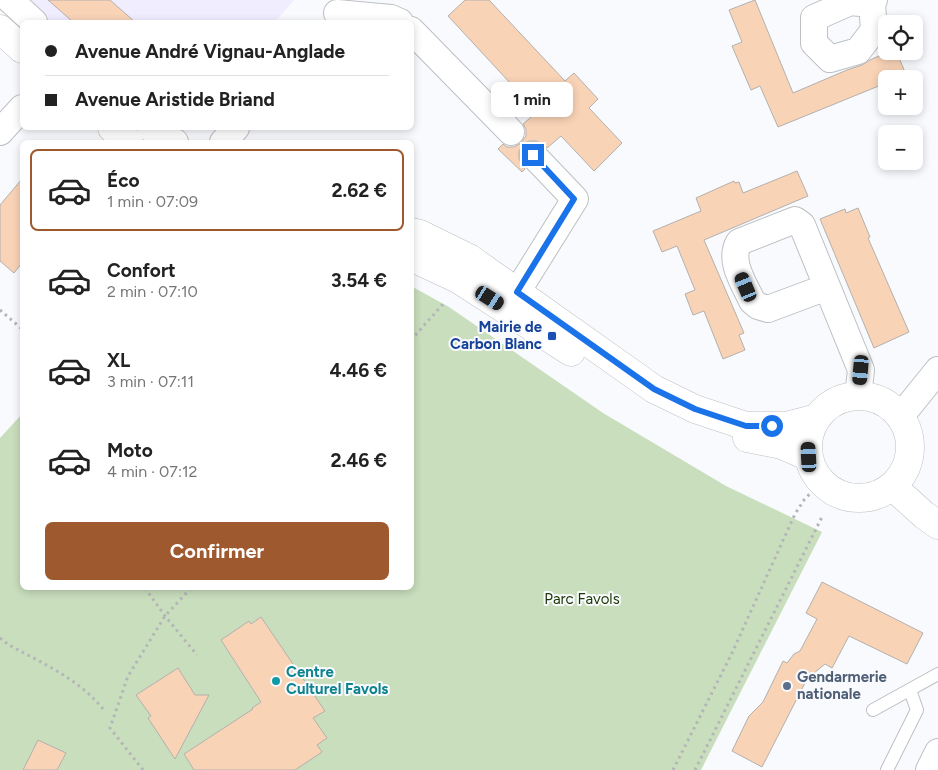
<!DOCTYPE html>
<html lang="fr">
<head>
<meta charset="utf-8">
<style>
	body { margin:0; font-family:Figtree,sans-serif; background:#f6f6f6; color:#222; height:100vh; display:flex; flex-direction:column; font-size:19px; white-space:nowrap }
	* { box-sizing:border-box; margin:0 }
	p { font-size:16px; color:#767676 }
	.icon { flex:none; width:28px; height:28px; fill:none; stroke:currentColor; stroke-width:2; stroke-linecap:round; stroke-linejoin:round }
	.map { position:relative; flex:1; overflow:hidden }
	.panel { position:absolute; left:20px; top:140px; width:394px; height:450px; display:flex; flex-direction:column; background:#fff; border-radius:8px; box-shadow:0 2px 8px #0003 }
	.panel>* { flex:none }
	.top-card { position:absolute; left:20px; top:20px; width:394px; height:110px; border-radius:8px; box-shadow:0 2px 8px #0003; display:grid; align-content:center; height:110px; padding:0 25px; background:#fff }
	.fabs { position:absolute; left:878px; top:15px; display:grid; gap:10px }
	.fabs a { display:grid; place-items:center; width:45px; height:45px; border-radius:8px; background:#fff; box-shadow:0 2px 8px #0003; font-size:25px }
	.end { position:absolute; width:22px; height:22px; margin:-11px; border:6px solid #1a73e8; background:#fff; box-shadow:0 0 0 2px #fff }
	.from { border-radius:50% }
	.bubble { position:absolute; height:35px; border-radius:8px; background:#fff; box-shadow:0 2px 8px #0003; font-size:16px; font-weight:700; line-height:35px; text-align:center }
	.car { position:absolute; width:15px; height:30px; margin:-15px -8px; border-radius:6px; box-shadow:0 0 4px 1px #0007; background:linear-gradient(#222 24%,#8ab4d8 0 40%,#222 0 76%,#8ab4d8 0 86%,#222 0) }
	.top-card b { display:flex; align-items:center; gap:18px; height:48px; font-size:19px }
	.top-card b+b { border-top:1px solid #e0e0e0 }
	.top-card i { width:12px; height:12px; background:#222 }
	ul { padding:9px 0 0; list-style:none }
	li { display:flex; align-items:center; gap:15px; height:82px; margin:0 10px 8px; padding:0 15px; border:2px solid transparent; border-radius:8px }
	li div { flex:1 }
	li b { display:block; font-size:19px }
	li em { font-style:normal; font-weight:700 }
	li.on { border-color:#9e592e }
	li>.icon { width:45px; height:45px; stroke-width:1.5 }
	.action { display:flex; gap:10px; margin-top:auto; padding:10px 25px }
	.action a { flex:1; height:58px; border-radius:8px; background:#9e592e; color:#fff; font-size:20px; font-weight:700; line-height:58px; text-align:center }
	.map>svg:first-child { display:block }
</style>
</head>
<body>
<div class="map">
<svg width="938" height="770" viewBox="0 0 938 770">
	<rect width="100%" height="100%" fill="#f8fafd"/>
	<!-- education -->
	<path fill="#f0edff" d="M 6,0 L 294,0 L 275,22 L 31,22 Z"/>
	<!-- green -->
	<path fill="#c9debd" d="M 411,286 L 449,307 L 603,413 L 726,486 L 822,532 L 701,770 L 0,770 L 0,438 L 22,414 L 22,588 L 411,588 Z"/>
	<!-- building -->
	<path fill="#f9d3b6" stroke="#b3b0ae" d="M 48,0 L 110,0 L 135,22 L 73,22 Z
		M 465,0 L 489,0 L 565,81 L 574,73 L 598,99 L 589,108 L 622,143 L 594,171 L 561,136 L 547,148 L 537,141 L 529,141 L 523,144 L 519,151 L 519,159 L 525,169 L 522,172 L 498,149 L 503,144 L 507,147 L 514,147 L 521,143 L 526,136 L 526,129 L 523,124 L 537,112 L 448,16 Z
		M 755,0 L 793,93 L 847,70 L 862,65 L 870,60 L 890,51 L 896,51 L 908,79 L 886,79 L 886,83 L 778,127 L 760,86 L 751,90 L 732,46 L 742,42 L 729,10 Z
		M 797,171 L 808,196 L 704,240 L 744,333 L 739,335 L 745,350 L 723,359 L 704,311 L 693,315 L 685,294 L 695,290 L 677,246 L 662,252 L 653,231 L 701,211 L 696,198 L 734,181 L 735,183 L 739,182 L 743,193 Z
		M 22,179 L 22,263 L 14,273 L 0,261 L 0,205 Z
		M 858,208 L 870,237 L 868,238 L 909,332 L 874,348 L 820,219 L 845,209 L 846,213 Z
		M 822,582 L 923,633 L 907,664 L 849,636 L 832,668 L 825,664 L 807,679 L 762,767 L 732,751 L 749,716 L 763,702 L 783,661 L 787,663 L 794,654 L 800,651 L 817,619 L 806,613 Z
		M 261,617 L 325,711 L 313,718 L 327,738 L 317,745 L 322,752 L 295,770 L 194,770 L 184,754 L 253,709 L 252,708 L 261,702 L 221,640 L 249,621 L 251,624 Z
		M 178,668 L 195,695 L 209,695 L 175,759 L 148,718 L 151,716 L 136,695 Z
		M 38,740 L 66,753 L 57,770 L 23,770 Z"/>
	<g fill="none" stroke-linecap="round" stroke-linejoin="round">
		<!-- service casing -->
		<g stroke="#bdc0c2" stroke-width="14">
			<path id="service" d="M 873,710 L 938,674
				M 887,770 L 917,710 L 910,690"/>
		</g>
		<!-- minor casing -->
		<g stroke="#bdc0c2" stroke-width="28">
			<path id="minor" d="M 10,0 L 34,22
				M 872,4 L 850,2 L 814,18 L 814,43 L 830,59 L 858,51 L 874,30 L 872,4 L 874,0
				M 337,13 L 391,18 L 400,22
				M 411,30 L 511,132
				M 150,128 L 159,135 L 175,142
				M 0,132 L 22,108
				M 223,142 L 236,128
				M 827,287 L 768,309 L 758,306 L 752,301 C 744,283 728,261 739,242 L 795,220 L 802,225 L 861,370 L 858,396
				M 517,292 L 575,199 L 533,155
				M 900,417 L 938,370
				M 929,770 L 938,752"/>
		</g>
		<!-- tertiary casing -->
		<g stroke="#bdc0c2" stroke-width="29">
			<path id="tertiary" d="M 0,29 L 22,49
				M 112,128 L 129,142
				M 411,232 L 420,234 L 469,258 L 654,389 L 695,409 L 746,426 L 786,426 L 817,418
				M 411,257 L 458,279 L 571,352
				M808 447a51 51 0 1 1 102 0a51 51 0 1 1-102 0Z
				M 747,438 L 782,445 L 809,457
				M 892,486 L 924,515 L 938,525"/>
		</g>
		<!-- path -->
		<path stroke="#b3b5b7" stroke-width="3" stroke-dasharray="2.5 4" stroke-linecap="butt" d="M 0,310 L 22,329
			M 411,340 L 444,303
			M 145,588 L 165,616 L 197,655
			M 0,638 L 9,645 C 42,663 79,679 103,709
			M 143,770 L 110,728 L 128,676 L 165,616 L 191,588
			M 673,770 L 732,653 L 795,514 L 804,500 L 821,482
			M 695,770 L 823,515"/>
		<!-- service -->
		<use href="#service" stroke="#fff" stroke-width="12"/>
		<!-- minor -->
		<use href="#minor" stroke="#fff" stroke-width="26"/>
		<!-- tertiary -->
		<use href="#tertiary" stroke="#fff" stroke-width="28"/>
	</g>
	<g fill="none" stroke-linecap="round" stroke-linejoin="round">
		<!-- route -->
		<path stroke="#1a73e8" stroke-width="6" d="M 533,155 L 574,199 L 517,292 L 654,389 L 695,409 L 746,426 L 772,426"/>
	</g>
	<!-- markers -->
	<rect fill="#1a4fb4" stroke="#f8fafd" stroke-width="2" x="547" y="331" width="10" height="10" rx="2.5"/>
	<circle fill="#0f9aa8" stroke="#f8fafd" stroke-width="2" cx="276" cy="681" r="5"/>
	<circle fill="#5c6f8a" stroke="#f8fafd" stroke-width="2" cx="787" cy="686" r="5"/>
	<g text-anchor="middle" stroke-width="4" stroke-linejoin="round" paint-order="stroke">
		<!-- transit labels -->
		<g font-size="15" font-weight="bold" fill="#164399" stroke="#f8fafd" text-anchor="end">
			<text x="542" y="332">Mairie de<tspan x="542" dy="17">Carbon Blanc</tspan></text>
		</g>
		<!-- park labels -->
		<g font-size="15" fill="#193600" stroke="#f8fafd">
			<text x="582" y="604">Parc Favols</text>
		</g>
		<!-- culture labels -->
		<g font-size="15" font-weight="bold" fill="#0d838f" stroke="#f8fafd" text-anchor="start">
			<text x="286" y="677">Centre<tspan x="286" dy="17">Culturel Favols</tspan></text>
		</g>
		<!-- service labels -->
		<g font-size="15" font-weight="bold" fill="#4e5e75" stroke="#f8fafd" text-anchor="start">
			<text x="797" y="682">Gendarmerie<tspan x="797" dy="17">nationale</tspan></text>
		</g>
	</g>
</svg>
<div class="fabs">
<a><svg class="icon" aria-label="locate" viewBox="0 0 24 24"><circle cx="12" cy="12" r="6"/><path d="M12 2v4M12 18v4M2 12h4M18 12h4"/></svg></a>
<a>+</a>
<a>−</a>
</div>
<i class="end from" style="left:772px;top:426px"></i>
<i class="end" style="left:533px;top:155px"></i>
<div class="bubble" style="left:491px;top:82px;width:82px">1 min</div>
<i class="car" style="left:746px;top:287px;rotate:337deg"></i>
<i class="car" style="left:490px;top:298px;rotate:122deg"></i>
<i class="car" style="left:861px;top:370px;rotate:185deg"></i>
<i class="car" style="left:809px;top:457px;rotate:357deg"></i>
<div class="top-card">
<b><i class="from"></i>Avenue André Vignau-Anglade</b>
<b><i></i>Avenue Aristide Briand</b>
</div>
<section class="panel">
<ul>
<li class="on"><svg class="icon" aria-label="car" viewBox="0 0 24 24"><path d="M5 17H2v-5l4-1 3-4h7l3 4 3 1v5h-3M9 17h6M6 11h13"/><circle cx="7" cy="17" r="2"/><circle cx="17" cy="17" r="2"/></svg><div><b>Éco</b><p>1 min · 07:09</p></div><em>2.62 €</em></li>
<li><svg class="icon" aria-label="car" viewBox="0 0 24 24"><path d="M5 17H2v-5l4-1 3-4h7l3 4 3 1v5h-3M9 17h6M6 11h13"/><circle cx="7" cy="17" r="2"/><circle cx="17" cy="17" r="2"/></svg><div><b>Confort</b><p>2 min · 07:10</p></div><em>3.54 €</em></li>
<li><svg class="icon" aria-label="car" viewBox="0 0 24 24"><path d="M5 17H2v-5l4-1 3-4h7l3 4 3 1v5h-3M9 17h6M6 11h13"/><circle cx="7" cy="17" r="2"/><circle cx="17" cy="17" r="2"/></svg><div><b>XL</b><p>3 min · 07:11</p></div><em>4.46 €</em></li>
<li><svg class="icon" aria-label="car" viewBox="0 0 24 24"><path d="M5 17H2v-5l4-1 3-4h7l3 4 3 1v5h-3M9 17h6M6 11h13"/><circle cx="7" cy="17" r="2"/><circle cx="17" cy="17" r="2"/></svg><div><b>Moto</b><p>4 min · 07:12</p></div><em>2.46 €</em></li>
</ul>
<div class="action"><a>Confirmer</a></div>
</section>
</div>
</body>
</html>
